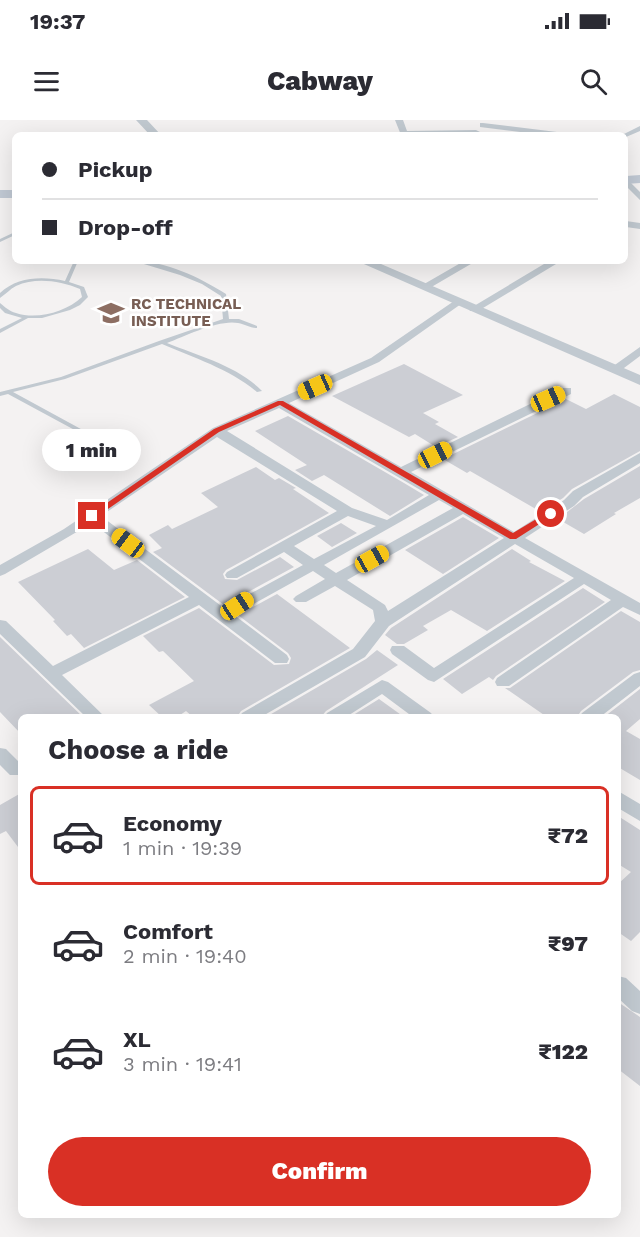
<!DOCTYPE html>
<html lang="en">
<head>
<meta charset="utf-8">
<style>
	body { margin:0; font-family:"Work Sans",sans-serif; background:#f7f7f7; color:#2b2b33; height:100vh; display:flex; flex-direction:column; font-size:22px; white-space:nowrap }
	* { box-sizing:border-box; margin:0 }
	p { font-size:20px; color:#7c7c81 }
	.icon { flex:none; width:33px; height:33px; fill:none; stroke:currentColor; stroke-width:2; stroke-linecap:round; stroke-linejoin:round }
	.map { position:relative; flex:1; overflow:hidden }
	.details { position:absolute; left:18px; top:594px; width:603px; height:504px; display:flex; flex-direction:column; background:#fff; border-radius:9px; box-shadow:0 6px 24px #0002 }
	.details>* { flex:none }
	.banner { position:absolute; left:12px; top:12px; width:616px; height:132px; border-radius:9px; box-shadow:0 6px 24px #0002; display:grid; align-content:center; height:132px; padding:0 30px; background:#fff }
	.end { position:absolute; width:27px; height:27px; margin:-14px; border:8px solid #d93025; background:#fff; box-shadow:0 0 0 3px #fff }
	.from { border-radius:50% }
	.bubble { position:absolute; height:42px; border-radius:21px; background:#fff; box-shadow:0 6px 24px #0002; font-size:20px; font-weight:800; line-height:42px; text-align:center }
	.car { position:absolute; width:18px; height:36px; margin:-18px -9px; border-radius:8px; box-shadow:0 0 4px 2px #0007; background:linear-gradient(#f5c518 24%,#345 0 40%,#f5c518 0 76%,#345 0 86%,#f5c518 0) }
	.banner b { display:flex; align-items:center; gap:21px; height:57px; font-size:22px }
	.banner b+b { border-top:2px solid #e1e1e2 }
	.banner i { width:15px; height:15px; background:#2b2b33 }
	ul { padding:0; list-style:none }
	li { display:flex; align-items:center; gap:18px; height:99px; margin:0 12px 9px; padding:0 18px; border:3px solid transparent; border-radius:9px }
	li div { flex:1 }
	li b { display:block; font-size:22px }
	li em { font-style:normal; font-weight:800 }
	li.active { border-color:#d93025 }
	li>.icon { width:54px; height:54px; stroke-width:1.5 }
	h2 { padding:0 30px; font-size:27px; line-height:72px }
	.cta { display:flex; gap:12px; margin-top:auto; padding:12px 30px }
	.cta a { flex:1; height:69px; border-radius:36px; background:#d93025; color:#fff; font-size:24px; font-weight:800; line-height:69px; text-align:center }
	.status { display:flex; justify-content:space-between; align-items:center; height:42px; padding:0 30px; background:#fff; direction:ltr }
	.status svg { height:16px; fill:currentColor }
	header { display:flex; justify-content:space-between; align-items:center; height:78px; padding:0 30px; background:#fff; font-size:27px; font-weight:800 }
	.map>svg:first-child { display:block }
</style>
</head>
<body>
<div class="status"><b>19:37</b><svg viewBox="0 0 49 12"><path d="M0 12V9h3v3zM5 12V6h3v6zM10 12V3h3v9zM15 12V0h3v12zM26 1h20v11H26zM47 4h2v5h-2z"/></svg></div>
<header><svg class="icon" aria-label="menu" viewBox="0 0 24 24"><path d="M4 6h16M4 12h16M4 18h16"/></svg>Cabway<svg class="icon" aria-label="search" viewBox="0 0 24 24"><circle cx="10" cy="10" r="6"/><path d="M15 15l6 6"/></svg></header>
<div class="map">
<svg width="640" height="1117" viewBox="0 0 640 1117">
	<rect width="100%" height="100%" fill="#f4f2f2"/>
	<!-- building -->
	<path fill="#ccced4" d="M 404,244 L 463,275 L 423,293 L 439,302 L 435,304 L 458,317 L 436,327 L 415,314 L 409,317 L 332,276 Z
		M 614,274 L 640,287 L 640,331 L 572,369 L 563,378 L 541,392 L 470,351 L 467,353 L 443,339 L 566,279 L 586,289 Z
		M 288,296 L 404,363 L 424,375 L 390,396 L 324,355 L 312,361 L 295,350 L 307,345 L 255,311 Z
		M 640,346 L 640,378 L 614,393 L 616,394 L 584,414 L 558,399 L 584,379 Z
		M 256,347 L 275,360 L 279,358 L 296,368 L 293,369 L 329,393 L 226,450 L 223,454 L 225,459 L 237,460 L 280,437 L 294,447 L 224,485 L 153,432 L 162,428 L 149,415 L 168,405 L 172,409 L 218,387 L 201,373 Z
		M 463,397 L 499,418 L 443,454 L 405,430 Z
		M 341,403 L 357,413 L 332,427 L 317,416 Z
		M 88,429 L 114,450 L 137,440 L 185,477 L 84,528 L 71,514 L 67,516 L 53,501 L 55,500 L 18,462 Z
		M 512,429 L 531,441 L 529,442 L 565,461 L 487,511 L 451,490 L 423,506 L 428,510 L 404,524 L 397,524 L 385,515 L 391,508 Z
		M 583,468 L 605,482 L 496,556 L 493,560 L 489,557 L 462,574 L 443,559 Z
		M 277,474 L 350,528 L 241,591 L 237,597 L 193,597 L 186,591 L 177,597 L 162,597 L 149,585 L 194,561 L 163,531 L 159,532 L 143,516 L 199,488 L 274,545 L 289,544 L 291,538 L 288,533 L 238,495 Z
		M 621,491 L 640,502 L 640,550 L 633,552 L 581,591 L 577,597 L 547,597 L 505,568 L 510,568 Z
		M 0,517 L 83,597 L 21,597 L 21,614 L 0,592 Z
		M 377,530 L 398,545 L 326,591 L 321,597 L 266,597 L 366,539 Z
		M 640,569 L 640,599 L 626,611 L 640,619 L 640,660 L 618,647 L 618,597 L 604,597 Z
		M 379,579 L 404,597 L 350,597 Z
		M 21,673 L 21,731 L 6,711 L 0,714 L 0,685 Z
		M 618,696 L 640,710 L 640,812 L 631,821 L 618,812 L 618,764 L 631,752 L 618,744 Z
		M 618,882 L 640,897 L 640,966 L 618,949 Z"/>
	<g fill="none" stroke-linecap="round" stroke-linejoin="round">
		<!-- service -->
		<path fill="#c1c9d0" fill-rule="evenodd" d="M 15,112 L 15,115 L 0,122 L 0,119 Z
			M 74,141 L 78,141 L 69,162 L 84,167 L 88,177 L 80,185 L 70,190 L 42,198 L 28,198 L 0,213 L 0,209 L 22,198 L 5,193 L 0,188 L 0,183 C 5,187 9,191 16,193 C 37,200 66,192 82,177 L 80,169 C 60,161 36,157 16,166 C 10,169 6,174 0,178 L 0,173 C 17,157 42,156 65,161 Z
			M 134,141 C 166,141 199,157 226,174 L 229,199 L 239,199 L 257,206 L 257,208 C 250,208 245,204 238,203 C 220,199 185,216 167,223 C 199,236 238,246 262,271 L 257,272 C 230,249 194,238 162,224 L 65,259 L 13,272 L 134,338 L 135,339 L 132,341 L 8,274 L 0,276 L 0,272 L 61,257 L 159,221 L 223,199 L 221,176 L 202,164 L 180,155 Z"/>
		<!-- minor -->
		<path fill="#c1c9d0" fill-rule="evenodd" d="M 395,0 L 403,0 L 407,11 L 476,10 L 480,12 L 476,14 L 401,15 Z
			M 483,3 L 565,13 L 569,15 L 545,15 L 480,7 L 480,3 Z
			M 640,6 L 640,11 L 626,17 L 626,15 L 622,15 Z
			M 626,58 L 640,72 L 640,80 L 626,66 Z
			M 626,101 L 640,103 L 640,109 L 626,107 Z
			M 464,141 L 476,141 L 428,169 L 419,167 Z
			M 549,141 L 561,141 L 478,191 L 470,191 L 469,189 Z
			M 457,179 L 461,180 L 461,184 L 379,242 L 289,283 L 401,347 L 563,268 L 571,268 L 571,274 L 411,352 L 514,412 L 564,380 L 573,371 L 640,333 L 640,343 L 583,377 L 574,386 L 525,418 L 640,483 L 640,495 L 623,487 L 509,566 L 497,566 L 495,562 L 497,558 L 611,480 L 584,464 L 434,562 L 428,560 L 392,534 L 390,530 L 392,526 L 404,526 L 434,548 L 574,458 L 515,424 L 389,506 L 365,537 L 261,597 L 239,597 L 242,593 L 353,529 L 375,501 L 373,490 L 335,466 L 306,482 L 296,482 L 293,479 L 296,476 L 325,459 L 313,451 L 234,495 L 287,535 L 289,539 L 287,543 L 275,543 L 199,485 L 62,555 L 105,597 L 86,597 L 0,514 L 0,500 L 6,501 L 53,546 L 189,477 L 92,403 L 5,454 L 0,456 L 0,445 L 64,409 L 213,308 L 371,238 ZM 279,288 L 429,375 L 387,400 L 352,388 L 227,311 ZM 217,317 L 337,391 L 227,452 L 225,455 L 227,458 L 237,458 L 284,432 L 303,445 L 224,488 L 101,396 ZM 439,380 L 453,388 L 336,453 L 324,445 ZM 463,394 L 504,418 L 388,491 L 385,485 L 347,460 ZM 348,396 L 376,406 L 314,439 L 294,426 Z
			M 640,227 L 640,236 L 620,251 L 612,251 L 612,247 Z
			M 640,552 L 640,566 L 600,597 L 579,597 L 582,593 L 634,554 Z
			M 382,560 L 388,562 L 431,593 L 434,597 L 413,597 L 382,574 L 346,597 L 324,597 L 327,593 Z
			M 0,628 L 6,629 L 21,644 L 21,655 L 10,655 L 0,645 Z
			M 618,671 L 640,684 L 640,701 L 618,688 Z
			M 618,856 L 626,858 L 640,871 L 640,894 L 632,891 L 618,878 Z"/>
		<!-- tertiary -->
		<path fill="#c1c9d0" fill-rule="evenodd" d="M 136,0 L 147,0 L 161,15 L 150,15 Z
			M 357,141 L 374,141 L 640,255 L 640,265 Z"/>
		<!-- secondary -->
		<path fill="#c1c9d4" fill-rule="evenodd" d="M 640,55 L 640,63 L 626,64 L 626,56 Z
			M 0,70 L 15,70 L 15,78 L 0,78 Z"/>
	</g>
	<!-- route -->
	<path fill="#d93025" d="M 278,281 L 283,281 L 513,413 L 548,392 L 555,394 L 516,419 L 510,419 L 280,285 L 219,312 L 95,398 L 88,396 L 214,309 Z"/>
	<!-- icons -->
	<defs>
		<g id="university-bare" transform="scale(2.07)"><path d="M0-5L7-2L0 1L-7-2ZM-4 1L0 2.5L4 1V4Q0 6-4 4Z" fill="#8d6e63" stroke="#fff" stroke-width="2.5" paint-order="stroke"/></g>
	</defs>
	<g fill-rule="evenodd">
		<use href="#university-bare" x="111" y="193"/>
	</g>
	<g text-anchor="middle" stroke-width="5" stroke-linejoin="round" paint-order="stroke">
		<!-- far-education labels -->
		<g font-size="15" font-weight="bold" fill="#785e54" stroke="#fff" text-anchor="start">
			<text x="131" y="189">RC TECHNICAL<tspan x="131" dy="17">INSTITUTE</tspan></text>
		</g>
	</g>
</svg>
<i class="end from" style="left:551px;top:394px"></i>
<i class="end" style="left:92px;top:396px"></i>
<div class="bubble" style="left:42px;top:309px;width:99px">1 min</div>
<i class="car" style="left:315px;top:267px;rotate:246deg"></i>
<i class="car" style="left:548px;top:279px;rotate:66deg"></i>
<i class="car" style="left:435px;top:335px;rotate:63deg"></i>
<i class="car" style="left:128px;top:423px;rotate:307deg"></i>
<i class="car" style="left:372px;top:439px;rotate:61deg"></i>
<i class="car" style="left:237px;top:486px;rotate:57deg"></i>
<div class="banner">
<b><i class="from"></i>Pickup</b>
<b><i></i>Drop-off</b>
</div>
<section class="details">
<h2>Choose a ride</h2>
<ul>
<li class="active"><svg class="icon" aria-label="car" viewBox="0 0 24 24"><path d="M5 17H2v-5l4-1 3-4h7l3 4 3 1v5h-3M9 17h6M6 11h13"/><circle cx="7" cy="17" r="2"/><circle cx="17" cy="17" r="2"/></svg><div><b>Economy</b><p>1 min · 19:39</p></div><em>₹72</em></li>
<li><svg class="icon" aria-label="car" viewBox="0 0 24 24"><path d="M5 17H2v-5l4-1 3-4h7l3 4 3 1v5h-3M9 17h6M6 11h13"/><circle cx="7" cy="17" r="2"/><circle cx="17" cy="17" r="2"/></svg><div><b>Comfort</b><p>2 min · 19:40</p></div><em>₹97</em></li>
<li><svg class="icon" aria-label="car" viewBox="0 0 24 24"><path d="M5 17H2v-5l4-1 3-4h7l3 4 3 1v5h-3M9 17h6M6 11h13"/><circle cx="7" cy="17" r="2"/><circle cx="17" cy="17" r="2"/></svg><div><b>XL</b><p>3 min · 19:41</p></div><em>₹122</em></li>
</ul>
<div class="cta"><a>Confirm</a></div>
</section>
</div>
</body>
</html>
